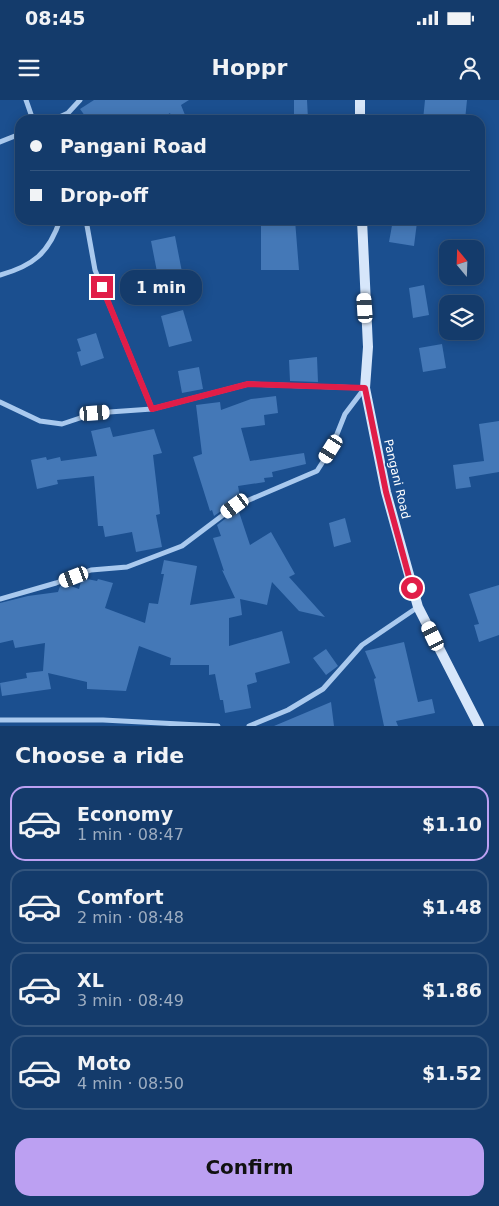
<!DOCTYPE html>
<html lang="en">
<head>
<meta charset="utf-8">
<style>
	body { margin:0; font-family:"DejaVu Sans",sans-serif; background:#1d4271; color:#f1f3f6; height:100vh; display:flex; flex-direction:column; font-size:19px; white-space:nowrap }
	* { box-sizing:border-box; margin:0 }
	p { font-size:16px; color:#9dadc1 }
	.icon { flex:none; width:28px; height:28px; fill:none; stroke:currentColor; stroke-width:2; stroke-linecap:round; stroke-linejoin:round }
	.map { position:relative; height:626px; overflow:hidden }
	.drawer { display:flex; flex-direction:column; background:#143b6b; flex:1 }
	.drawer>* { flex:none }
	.hud { position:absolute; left:15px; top:15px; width:470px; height:110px; border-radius:15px; box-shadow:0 2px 12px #0003,0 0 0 1px #33557e; display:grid; align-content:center; height:110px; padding:0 15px; background:#143b6b }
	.needle { width:32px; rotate:341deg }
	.tools { position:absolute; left:439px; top:140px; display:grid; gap:10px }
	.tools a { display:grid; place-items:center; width:45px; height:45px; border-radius:10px; background:#143b6b; box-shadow:0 2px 12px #0003,0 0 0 1px #33557e; font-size:25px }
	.end { position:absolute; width:22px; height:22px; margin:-11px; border:6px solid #e11d48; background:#fff; box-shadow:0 0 0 2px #fff }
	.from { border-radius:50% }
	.bubble { position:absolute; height:35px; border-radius:15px; background:#143b6b; box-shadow:0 2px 12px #0003,0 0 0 1px #33557e; font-size:16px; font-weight:800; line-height:35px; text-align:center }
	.car { position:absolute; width:15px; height:30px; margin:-15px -8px; border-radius:6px; box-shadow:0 0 4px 1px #0007; background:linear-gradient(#fff 24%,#345 0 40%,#fff 0 76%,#345 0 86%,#fff 0) }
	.hud b { display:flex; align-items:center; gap:18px; height:48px; font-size:19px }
	.hud b+b { border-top:1px solid #33557e }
	.hud i { width:12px; height:12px; background:#f1f3f6 }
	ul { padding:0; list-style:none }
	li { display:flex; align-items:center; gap:15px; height:75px; margin:0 10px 8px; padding:0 5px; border:2px solid #33557e; border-radius:15px }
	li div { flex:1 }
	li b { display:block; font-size:19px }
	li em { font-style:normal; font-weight:800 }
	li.active { border-color:#bca0f2 }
	li>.icon { width:45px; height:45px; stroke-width:1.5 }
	h2 { padding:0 15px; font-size:22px; line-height:60px }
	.cta { display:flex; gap:10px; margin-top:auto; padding:10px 15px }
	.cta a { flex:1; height:58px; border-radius:15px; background:#bca0f2; color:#111; font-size:20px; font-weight:800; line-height:58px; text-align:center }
	.status { display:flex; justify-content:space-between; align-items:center; height:35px; padding:0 25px; background:#143b6b; direction:ltr }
	.status svg { height:14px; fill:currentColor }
	header { display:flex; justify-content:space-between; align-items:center; height:65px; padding:0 15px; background:#143b6b; font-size:22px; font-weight:800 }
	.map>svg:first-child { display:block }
</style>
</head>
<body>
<div class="status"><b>08:45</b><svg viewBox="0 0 49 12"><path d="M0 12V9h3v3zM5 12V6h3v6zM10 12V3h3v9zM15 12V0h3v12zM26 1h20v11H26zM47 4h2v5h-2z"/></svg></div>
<header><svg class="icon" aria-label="menu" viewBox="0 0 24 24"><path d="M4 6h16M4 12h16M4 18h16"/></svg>Hoppr<svg class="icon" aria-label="person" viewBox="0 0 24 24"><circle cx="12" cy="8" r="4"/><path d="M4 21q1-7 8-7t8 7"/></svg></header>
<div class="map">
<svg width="499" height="626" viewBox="0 0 499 626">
	<rect width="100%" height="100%" fill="#1b4f8f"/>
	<!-- building -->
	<path fill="#4478b7" d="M 94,0 L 189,0 L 181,5 L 185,15 L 172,19 L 170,13 L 160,20 L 88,20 L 80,9 Z
		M 294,0 L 307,0 L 308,19 L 294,19 Z
		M 425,0 L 467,0 L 465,20 L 423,20 Z
		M 261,120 L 295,120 L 299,170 L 261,170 Z
		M 393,120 L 417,122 L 414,146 L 389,142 Z
		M 175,136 L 182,172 L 158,177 L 151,141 Z
		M 424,185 L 429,215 L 413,218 L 409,188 Z
		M 183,210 L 192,241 L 169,247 L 161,216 Z
		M 96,233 L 104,258 L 81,266 L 77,252 L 81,251 L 77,239 Z
		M 442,244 L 446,268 L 423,272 L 419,248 Z
		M 317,257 L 318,282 L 290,281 L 289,260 Z
		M 199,267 L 203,289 L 182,293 L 178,271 Z
		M 276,296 L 278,313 L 264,315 L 265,325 L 241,328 L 250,361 L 304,353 L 306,364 L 272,372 L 273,377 L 264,378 L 265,382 L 238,386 L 240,396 L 234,398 L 235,401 L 214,416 L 212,410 L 210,411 L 193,357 L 202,354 L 196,305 L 220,302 L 221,310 L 251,299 Z
		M 499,321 L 499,372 L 469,377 L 471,387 L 456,389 L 453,365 L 484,361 L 479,324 Z
		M 110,327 L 113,337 L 154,329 L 162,353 L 153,355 L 160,414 L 156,415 L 162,447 L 136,452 L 132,432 L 105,437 L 103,426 L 98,426 L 94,376 L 57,380 L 58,384 L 37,389 L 31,360 L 46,357 L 47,360 L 60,357 L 61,361 L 97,356 L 91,331 Z
		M 238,409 L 250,445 L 271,432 L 295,474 L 289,477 L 325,517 L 299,511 L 272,482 L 267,505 L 240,499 L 242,515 L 229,518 L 229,546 L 282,531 L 290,563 L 255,573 L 257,582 L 247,585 L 251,608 L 225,613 L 223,600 L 220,600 L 215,574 L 209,575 L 209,565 L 170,565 L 171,558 L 139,546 L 126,591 L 87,589 L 87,582 L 48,573 L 51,589 L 2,596 L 0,583 L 27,578 L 26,573 L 43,571 L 45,543 L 15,548 L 13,540 L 0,543 L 0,503 L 28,496 L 58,492 L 60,486 L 65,484 L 79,489 L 82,478 L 97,481 L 98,479 L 113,483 L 105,508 L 145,523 L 149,503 L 158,504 L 164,474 L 161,474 L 164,460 L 197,466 L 190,505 L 235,498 L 222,470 L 224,471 L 213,438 L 221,436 L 217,425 Z
		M 345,418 L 351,442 L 334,447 L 329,423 Z
		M 499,485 L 499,535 L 479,542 L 474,525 L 479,524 L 469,494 Z
		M 404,542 L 418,602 L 432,599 L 435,613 L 396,621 L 398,626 L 384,626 L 374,579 L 376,578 L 365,551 Z
		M 326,549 L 338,566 L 326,575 L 313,558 Z
		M 331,602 L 334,626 L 274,626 Z"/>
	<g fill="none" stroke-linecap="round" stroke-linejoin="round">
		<!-- minor -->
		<path stroke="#a9c9ee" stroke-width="5" d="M 26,0 L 33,20
			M 53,20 L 68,13 L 80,0
			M 0,42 L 20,34
			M 86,120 L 95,170 L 152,309
			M 0,175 C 33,166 49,153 60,120
			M 0,302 L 40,321 L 62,324 L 95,313 L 152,309 L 248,284 L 365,288
			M 0,499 L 56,483 L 91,470 L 127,467 L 182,446 L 235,406 L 317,371 L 331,349 L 345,314 L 364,289
			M 0,620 L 103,620 L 218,626
			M 249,626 L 288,610 L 323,589 L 362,545 L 418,507"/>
		<!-- secondary -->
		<path stroke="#d6e6fa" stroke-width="10" d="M 360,0 L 360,20
			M 362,120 L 368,247 L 365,288 L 386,392 L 418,507 L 479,626"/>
	</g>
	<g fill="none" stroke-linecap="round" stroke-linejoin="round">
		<!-- route -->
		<path stroke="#e11d48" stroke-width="6" d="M 102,187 L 152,309 L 248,284 L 365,288 L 386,392 L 412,488"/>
	</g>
	<g text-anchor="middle" stroke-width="4" stroke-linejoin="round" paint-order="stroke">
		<!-- street labels -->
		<g font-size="12" fill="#fff" stroke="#1b4f8f">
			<text transform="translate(397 379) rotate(77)" y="4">Pangani Road</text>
		</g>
	</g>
</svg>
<div class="tools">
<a><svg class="needle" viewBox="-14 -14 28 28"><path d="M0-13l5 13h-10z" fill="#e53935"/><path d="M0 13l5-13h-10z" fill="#9dadc1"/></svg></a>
<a><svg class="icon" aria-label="layers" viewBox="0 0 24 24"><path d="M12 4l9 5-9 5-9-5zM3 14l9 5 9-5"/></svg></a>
</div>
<i class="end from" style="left:412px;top:488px"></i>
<i class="end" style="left:102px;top:187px"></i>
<div class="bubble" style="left:120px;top:170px;width:82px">1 min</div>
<i class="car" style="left:365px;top:208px;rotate:356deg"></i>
<i class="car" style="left:95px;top:313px;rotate:86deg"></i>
<i class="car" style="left:331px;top:349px;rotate:212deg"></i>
<i class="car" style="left:235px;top:406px;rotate:234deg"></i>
<i class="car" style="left:74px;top:477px;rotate:249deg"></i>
<i class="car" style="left:433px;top:536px;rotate:334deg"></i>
<div class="hud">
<b><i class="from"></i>Pangani Road</b>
<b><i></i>Drop-off</b>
</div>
</div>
<section class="drawer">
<h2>Choose a ride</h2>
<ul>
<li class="active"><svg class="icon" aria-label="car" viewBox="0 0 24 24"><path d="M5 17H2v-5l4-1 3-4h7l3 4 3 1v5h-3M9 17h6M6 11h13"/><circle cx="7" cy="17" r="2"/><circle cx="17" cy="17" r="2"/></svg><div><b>Economy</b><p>1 min · 08:47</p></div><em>$1.10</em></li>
<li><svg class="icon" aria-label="car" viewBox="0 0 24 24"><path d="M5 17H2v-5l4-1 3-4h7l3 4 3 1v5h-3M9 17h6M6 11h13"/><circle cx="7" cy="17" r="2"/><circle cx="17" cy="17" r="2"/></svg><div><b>Comfort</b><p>2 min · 08:48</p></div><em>$1.48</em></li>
<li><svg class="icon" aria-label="car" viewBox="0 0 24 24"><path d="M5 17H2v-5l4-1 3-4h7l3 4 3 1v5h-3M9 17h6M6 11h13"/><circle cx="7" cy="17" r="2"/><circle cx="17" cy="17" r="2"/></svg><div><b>XL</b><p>3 min · 08:49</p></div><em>$1.86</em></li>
<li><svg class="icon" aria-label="car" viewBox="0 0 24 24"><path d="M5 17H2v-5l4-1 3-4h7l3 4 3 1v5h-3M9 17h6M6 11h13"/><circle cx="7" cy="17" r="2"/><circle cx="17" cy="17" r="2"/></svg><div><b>Moto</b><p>4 min · 08:50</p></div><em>$1.52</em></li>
</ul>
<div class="cta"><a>Confirm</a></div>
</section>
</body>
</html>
